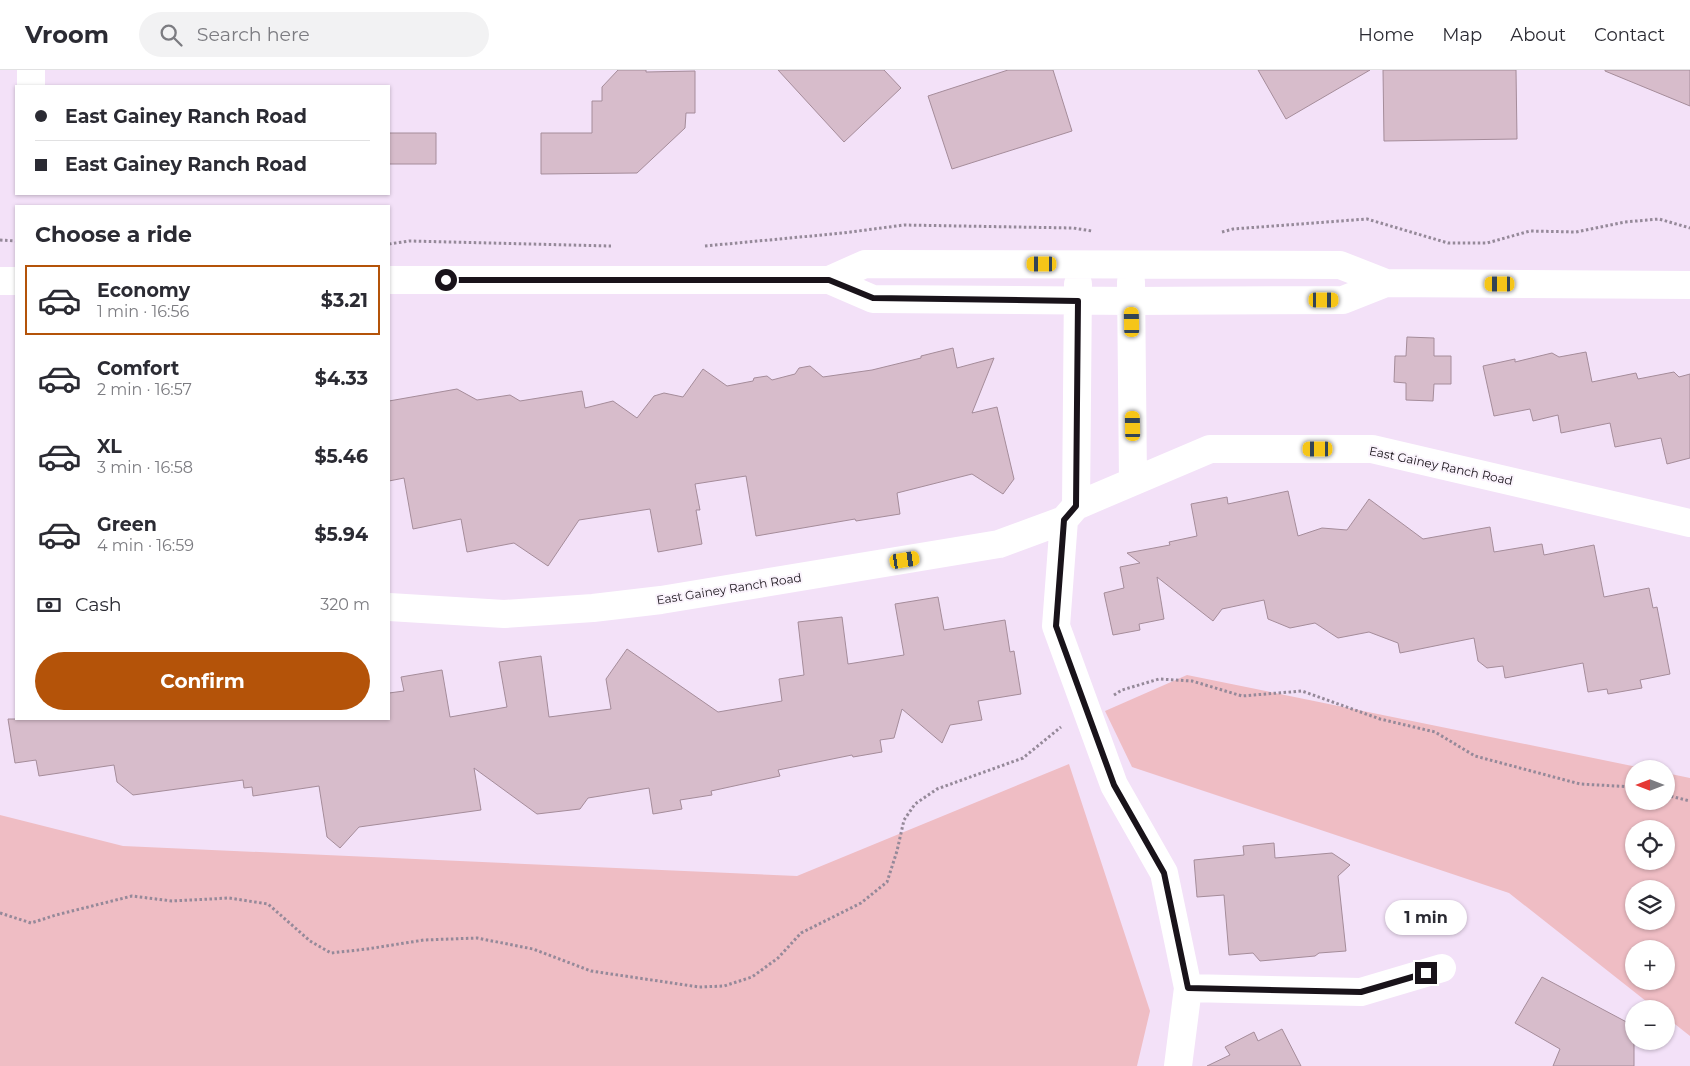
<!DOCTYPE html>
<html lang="en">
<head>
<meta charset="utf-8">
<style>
	body { margin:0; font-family:Montserrat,sans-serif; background:#f2f2f3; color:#2b2b33; height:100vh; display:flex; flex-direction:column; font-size:19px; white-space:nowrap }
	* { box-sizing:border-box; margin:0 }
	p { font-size:16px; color:#7c7c81 }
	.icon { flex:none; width:28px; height:28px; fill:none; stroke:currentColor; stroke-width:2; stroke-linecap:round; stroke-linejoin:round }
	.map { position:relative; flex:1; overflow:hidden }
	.side { position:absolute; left:15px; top:135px; width:375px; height:515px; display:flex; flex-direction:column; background:#fff; border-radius:0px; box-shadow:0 1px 4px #0004 }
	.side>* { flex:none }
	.guide { position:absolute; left:15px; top:15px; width:375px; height:110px; border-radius:0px; box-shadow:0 1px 4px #0004; display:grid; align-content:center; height:110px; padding:0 20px; background:#fff }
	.needle { width:32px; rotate:270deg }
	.tools { position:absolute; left:1625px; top:690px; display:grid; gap:10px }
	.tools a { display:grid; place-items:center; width:50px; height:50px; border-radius:50%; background:#fff; box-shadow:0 1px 4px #0004; font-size:25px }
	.end { position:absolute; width:22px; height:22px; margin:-11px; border:6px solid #19131a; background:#fff; box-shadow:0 0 0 2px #fff }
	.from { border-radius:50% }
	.bubble { position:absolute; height:35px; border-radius:18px; background:#fff; box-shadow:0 1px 4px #0004; font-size:16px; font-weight:700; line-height:35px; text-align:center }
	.car { position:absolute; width:15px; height:30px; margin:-15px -8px; border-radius:6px; box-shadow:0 0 4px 1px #0007; background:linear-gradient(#f5c518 24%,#345 0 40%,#f5c518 0 76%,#345 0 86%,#f5c518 0) }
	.guide b { display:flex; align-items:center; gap:18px; height:48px; font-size:19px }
	.guide b+b { border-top:1px solid #e1e1e2 }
	.guide i { width:12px; height:12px; background:#2b2b33 }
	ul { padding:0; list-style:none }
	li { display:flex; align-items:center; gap:15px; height:70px; margin:0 10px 8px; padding:0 10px; border:2px solid transparent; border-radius:0px }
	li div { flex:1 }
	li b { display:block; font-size:19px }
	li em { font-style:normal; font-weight:700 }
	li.on { border-color:#b45309 }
	li>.icon { width:45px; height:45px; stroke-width:1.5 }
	h2 { padding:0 20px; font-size:22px; line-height:60px }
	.pay { display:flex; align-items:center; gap:12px; height:55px; padding:0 20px; font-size:19px }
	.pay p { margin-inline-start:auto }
	.cta { display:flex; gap:10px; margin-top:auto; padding:10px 20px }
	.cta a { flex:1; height:58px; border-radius:30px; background:#b45309; color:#fff; font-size:20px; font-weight:700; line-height:58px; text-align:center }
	header { display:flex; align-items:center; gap:30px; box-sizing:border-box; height:70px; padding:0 25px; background:#fff; border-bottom:1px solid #e1e1e2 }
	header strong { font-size:24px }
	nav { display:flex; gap:28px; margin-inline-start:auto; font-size:18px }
	.search { width:350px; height:45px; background:#f2f2f3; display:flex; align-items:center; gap:12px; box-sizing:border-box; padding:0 18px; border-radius:28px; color:#7c7c81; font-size:19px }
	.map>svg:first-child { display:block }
</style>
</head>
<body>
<header>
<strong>Vroom</strong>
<div class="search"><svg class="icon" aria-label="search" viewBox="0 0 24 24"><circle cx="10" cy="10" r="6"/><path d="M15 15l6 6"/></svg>Search here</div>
<nav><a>Home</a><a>Map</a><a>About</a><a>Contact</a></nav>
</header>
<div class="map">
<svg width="1690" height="996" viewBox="0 0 1690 996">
	<rect width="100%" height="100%" fill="#f3e1f8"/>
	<!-- green -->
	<path fill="#efbdc4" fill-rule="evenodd" d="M 1187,605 L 1647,699 L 1634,699 L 1634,731 L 1666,731 L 1666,703 L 1690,708 L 1690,966 L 1666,947 L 1666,939 L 1656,939 L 1509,823 L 1132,697 L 1105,641 ZM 1634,759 L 1666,759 L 1666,791 L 1634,791 ZM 1634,819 L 1666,819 L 1666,851 L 1634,851 ZM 1634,879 L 1666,879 L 1666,911 L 1634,911 Z
		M 1069,694 L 1150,941 L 1137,996 L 0,996 L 0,745 L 123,776 L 797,806 Z"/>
	<!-- building -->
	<path fill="#d7bccb" stroke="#a58c9a" d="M 618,0 L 646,0 L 646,2 L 695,1 L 695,43 L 686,43 L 685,58 L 637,103 L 541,104 L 541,63 L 592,63 L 592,31 L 602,31 L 602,17 Z
		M 778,0 L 884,0 L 901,18 L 844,72 Z
		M 1008,0 L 1053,0 L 1072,61 L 952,99 L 928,26 Z
		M 1258,0 L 1370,0 L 1286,49 Z
		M 1383,0 L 1516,0 L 1517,69 L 1384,71 Z
		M 1605,0 L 1690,0 L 1690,36 L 1605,1 Z
		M 389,63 L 436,63 L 436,94 L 389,94 Z
		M 1407,267 L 1434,268 L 1434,286 L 1451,286 L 1451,314 L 1434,314 L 1433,331 L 1406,330 L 1406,313 L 1394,312 L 1395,286 L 1406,286 Z
		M 953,278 L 957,298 L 994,288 L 972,343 L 997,337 L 1014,409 L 1003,424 L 972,404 L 897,423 L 900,444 L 856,451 L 855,449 L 756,466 L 746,406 L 695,414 L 700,440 L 696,440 L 702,474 L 658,482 L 650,439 L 579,450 L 548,496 L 514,473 L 467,482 L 461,449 L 413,459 L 404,408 L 389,411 L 389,331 L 457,319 L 477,330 L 510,325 L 520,331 L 582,321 L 585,338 L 613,331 L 637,348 L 654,326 L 664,323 L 683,327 L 703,299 L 727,316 L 753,311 L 754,308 L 767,306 L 772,310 L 795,304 L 799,298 L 810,296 L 823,307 L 872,300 L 921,288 L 921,286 Z
		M 1586,282 L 1592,312 L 1636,303 L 1638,309 L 1674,302 L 1679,307 L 1690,304 L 1690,388 L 1667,394 L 1661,368 L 1615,377 L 1610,353 L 1561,363 L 1558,345 L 1533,351 L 1530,339 L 1494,346 L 1483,296 L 1515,289 L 1515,292 L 1552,283 L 1559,287 Z
		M 1288,421 L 1298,466 L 1322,458 L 1347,460 L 1369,429 L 1423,469 L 1490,457 L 1494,482 L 1542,474 L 1544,485 L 1594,475 L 1604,527 L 1649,518 L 1653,538 L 1657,537 L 1670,604 L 1640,610 L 1642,618 L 1608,624 L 1607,619 L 1588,622 L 1583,593 L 1505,608 L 1503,596 L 1487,598 L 1478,591 L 1474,568 L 1400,583 L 1398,573 L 1369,562 L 1338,568 L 1315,553 L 1290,558 L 1268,549 L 1264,530 L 1222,539 L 1213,551 L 1157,507 L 1164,549 L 1139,554 L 1140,560 L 1113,565 L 1104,523 L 1124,518 L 1120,497 L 1140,493 L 1127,483 L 1170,475 L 1169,472 L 1197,466 L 1191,434 L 1227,427 L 1228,434 Z
		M 938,527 L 944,560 L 1005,550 L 1010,582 L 1014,581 L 1021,624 L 978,631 L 982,650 L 950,655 L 942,673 L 902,639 L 894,668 L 880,670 L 882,682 L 853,687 L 852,685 L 778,700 L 780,706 L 711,721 L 712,725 L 680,730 L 682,739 L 653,744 L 649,718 L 588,728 L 580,739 L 537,744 L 474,698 L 481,740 L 359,757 L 340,778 L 327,767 L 319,716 L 253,726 L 252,717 L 244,718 L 243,710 L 133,725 L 117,712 L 114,695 L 39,706 L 36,690 L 15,693 L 8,649 L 389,649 L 389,623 L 404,621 L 401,607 L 442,600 L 450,647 L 507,637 L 499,592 L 541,586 L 549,647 L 611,639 L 606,609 L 627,579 L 718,642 L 782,631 L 779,609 L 804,605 L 798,552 L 842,547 L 848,594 L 904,585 L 895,534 Z
		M 1274,773 L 1275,788 L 1332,783 L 1350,795 L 1338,806 L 1346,881 L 1319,883 L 1315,886 L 1260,891 L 1253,883 L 1229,885 L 1224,825 L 1197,827 L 1194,790 L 1244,785 L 1243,776 Z
		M 1542,907 L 1634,956 L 1634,996 L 1553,996 L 1560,979 L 1515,953 Z
		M 1282,959 L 1301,996 L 1207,996 L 1230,985 L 1225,977 L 1254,962 L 1258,971 Z"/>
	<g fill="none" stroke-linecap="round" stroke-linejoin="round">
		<!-- path -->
		<path stroke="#958999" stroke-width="3" stroke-dasharray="2.5 2.5" stroke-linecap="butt" d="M 1222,162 L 1233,159 L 1367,149 L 1448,173 L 1487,173 L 1530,161 L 1576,162 L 1625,152 L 1659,149 L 1690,158
			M 0,170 L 16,171
			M 389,174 L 409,171 L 611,176
			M 705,176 L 843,163 L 904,155 L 1073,158 L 1092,161
			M 1114,625 L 1122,620 L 1159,609 L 1192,611 L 1242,626 L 1302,621 L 1380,649 L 1435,662 L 1475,686 L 1580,714 L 1634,717
			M 1666,725 L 1690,731
			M 0,843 L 31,853 L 56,845 L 132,826 L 172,831 L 229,828 L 268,834 L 310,871 L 331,883 L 367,879 L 424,870 L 477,868 L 533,879 L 591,901 L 699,917 L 724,916 L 752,907 L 778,888 L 801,863 L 861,833 L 887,812 L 897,781 L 904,750 L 915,734 L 937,719 L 1023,688 L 1061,657"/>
		<!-- street -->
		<path stroke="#fff" stroke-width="28" d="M 31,0 L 31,16
			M 389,210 L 829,210 L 873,229 L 1131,231 L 1343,230 L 1386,213
			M 829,210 L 865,194 L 1340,195 L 1386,213 L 1690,215
			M 0,211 L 16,211
			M 1131,212 L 1133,411
			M 1076,436 L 1078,214
			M 1064,450 L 1056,556 L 1114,715 L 1164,803 L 1188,918 L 1178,996
			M 389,537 L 504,544 L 593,538 L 661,530 L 999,474 L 1064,450 L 1076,436 L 1210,379 L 1372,379 L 1690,453
			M 1188,918 L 1361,922 L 1442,898"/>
	</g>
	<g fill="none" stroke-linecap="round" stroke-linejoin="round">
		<!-- route -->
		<path stroke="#19131a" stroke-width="6" d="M 446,210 L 829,210 L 873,228 L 1078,231 L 1076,436 L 1064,450 L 1056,556 L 1114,715 L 1164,803 L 1188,918 L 1361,922 L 1426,903"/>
	</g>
	<g text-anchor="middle" stroke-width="4" stroke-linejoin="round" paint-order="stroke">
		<!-- street labels -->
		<g font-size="12" fill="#19131a" stroke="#faf3fc">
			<text transform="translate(1441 396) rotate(12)" y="4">East Gainey Ranch Road</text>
			<text transform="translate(729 519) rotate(-9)" y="4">East Gainey Ranch Road</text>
		</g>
	</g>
</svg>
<div class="tools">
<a><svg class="needle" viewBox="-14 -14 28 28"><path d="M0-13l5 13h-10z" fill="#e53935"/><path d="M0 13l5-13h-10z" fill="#7c7c81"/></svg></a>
<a><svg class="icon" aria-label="locate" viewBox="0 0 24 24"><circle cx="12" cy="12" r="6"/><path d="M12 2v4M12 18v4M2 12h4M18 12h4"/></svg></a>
<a><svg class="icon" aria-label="layers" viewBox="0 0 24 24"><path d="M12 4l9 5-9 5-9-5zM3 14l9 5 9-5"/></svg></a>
<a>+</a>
<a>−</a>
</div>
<i class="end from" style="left:446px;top:210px"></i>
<i class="end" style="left:1426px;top:903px"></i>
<div class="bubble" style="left:1385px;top:830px;width:82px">1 min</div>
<i class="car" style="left:1042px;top:194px;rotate:270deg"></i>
<i class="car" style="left:1500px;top:214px;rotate:270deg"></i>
<i class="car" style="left:1324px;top:230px;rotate:90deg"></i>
<i class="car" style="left:1132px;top:252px;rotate:359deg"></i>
<i class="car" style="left:1133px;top:356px;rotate:359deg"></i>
<i class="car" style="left:1318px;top:379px;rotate:270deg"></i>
<i class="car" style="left:905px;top:490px;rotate:81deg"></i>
<div class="guide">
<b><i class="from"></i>East Gainey Ranch Road</b>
<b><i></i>East Gainey Ranch Road</b>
</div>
<section class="side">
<h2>Choose a ride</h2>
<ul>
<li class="on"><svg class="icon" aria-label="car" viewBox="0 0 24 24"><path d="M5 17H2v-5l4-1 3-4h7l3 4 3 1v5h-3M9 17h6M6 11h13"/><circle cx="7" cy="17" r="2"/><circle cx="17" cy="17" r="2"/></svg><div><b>Economy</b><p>1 min · 16:56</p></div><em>$3.21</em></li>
<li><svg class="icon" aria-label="car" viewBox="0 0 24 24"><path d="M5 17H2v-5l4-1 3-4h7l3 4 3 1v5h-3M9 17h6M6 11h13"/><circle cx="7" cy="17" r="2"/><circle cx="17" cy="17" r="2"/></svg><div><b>Comfort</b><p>2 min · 16:57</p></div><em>$4.33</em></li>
<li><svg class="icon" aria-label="car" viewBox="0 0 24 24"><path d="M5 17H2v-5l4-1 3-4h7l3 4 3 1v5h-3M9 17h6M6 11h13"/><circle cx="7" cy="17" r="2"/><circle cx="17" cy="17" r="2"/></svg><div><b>XL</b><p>3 min · 16:58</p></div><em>$5.46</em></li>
<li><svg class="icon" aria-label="car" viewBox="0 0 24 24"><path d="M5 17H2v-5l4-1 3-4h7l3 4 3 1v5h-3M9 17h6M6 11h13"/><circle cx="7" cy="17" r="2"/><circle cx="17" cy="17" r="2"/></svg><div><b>Green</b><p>4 min · 16:59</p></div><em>$5.94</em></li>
</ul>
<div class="pay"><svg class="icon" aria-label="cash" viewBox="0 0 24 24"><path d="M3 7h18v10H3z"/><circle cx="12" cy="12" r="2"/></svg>Cash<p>320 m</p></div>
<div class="cta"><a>Confirm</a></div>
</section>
</div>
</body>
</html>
